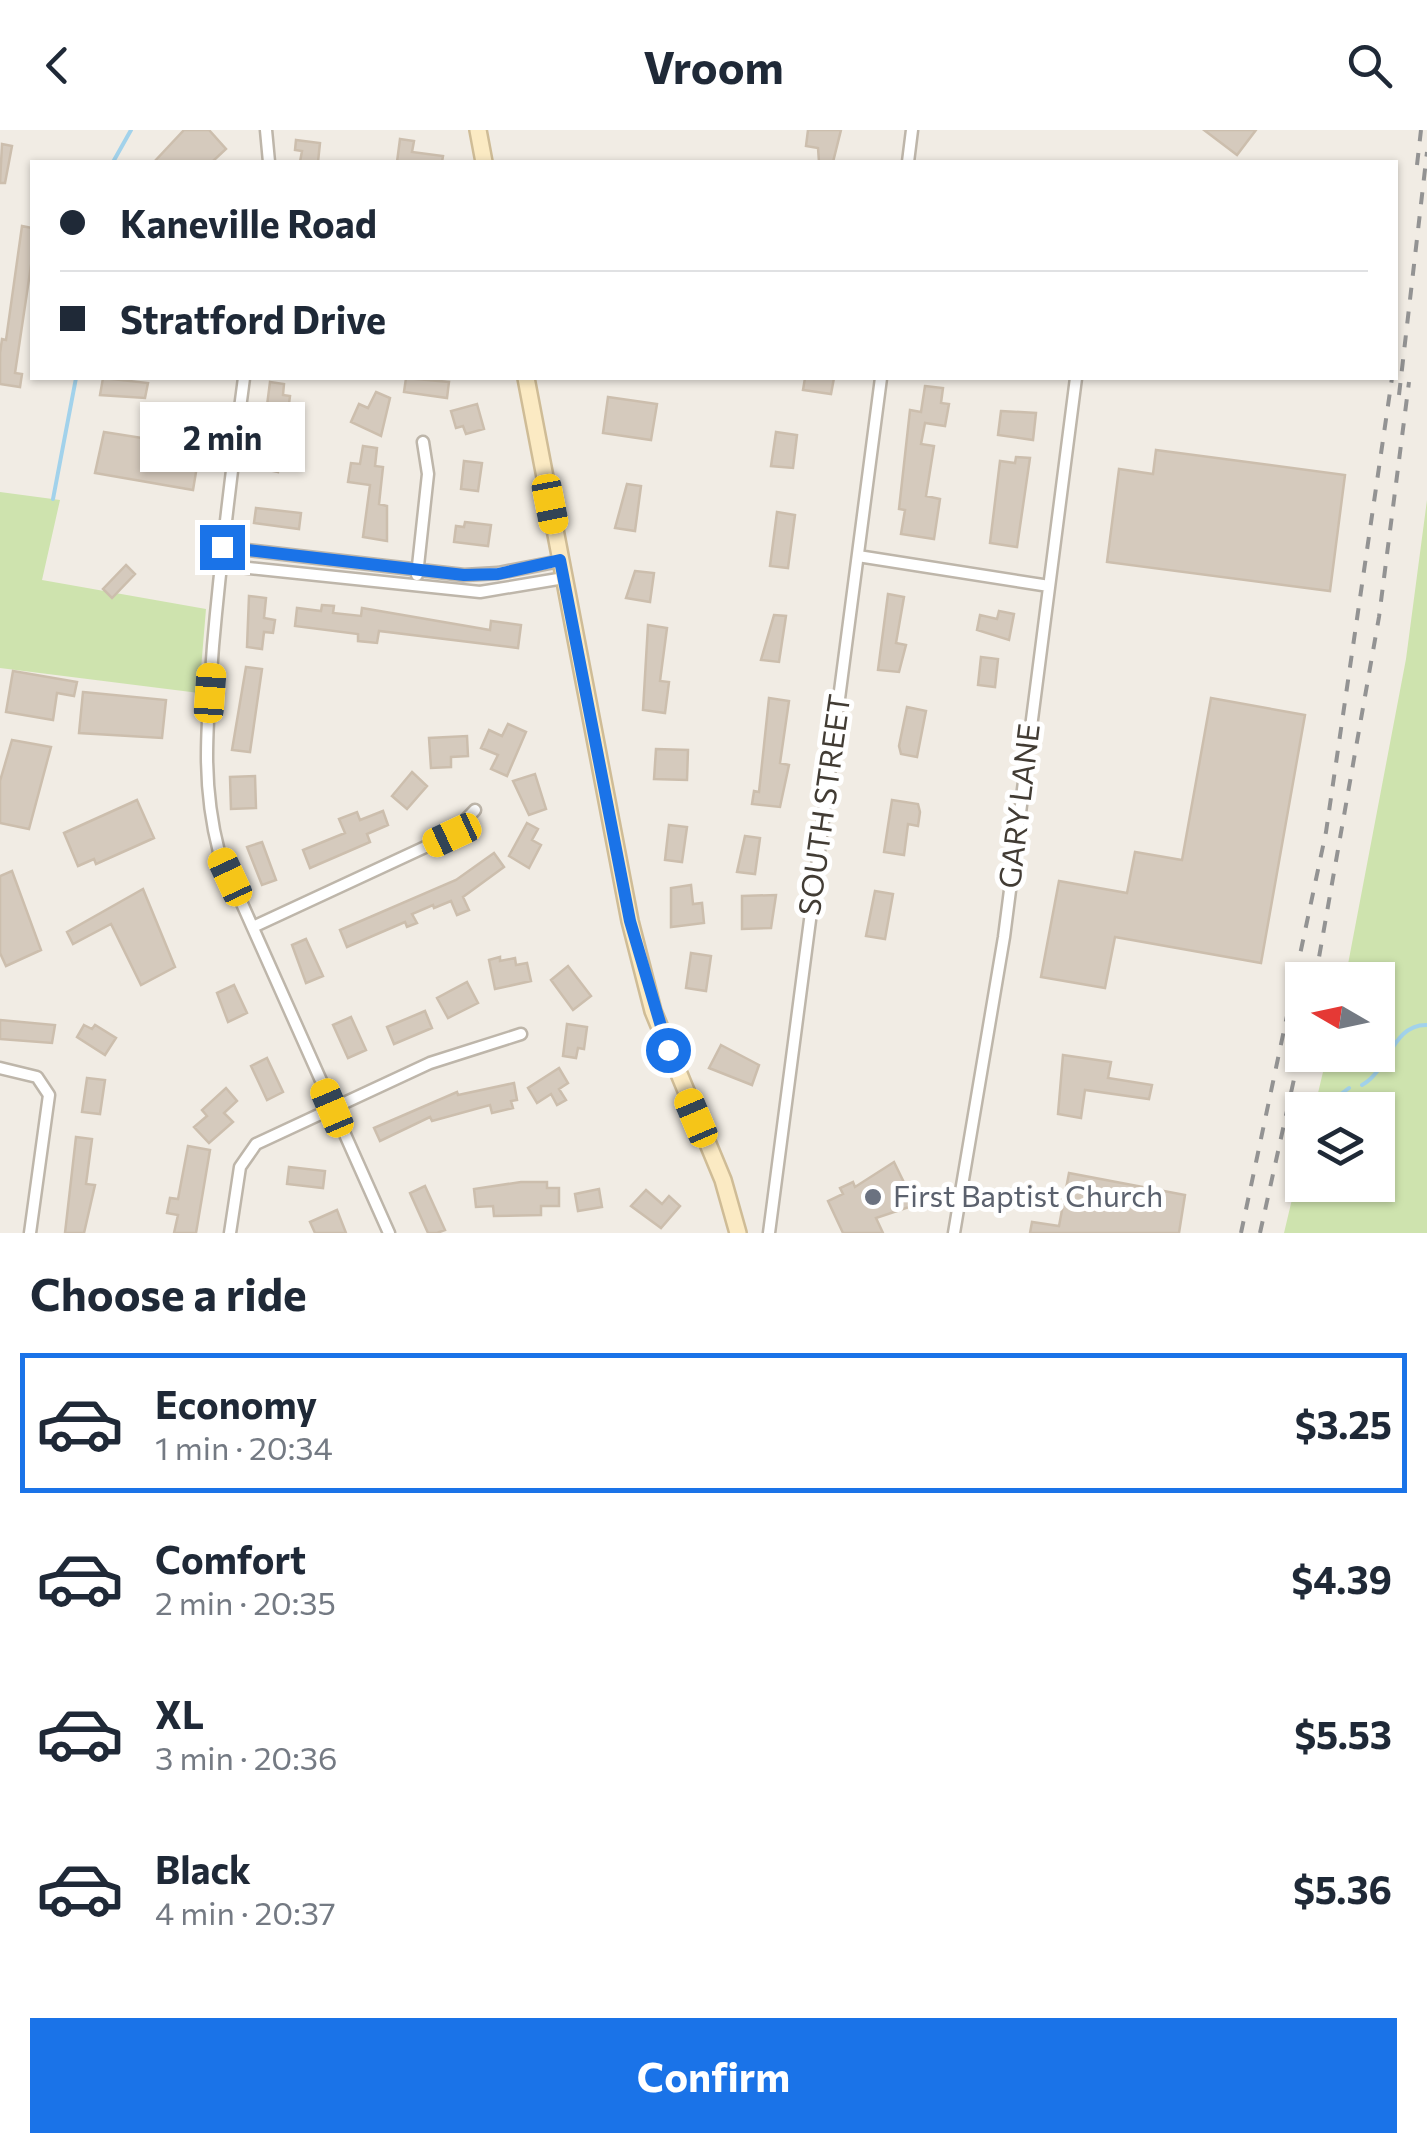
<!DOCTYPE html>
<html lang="en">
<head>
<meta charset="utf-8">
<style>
	body { margin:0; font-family:Commissioner,sans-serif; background:#f2f2f3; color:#1f2937; height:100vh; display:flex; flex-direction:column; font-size:38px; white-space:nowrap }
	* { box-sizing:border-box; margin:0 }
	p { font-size:32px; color:#747a83 }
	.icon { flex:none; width:55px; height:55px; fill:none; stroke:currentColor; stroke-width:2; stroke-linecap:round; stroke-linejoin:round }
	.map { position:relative; height:1103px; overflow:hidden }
	.side { display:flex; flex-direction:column; background:#fff; flex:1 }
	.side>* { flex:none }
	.hud { position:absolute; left:30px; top:30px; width:1368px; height:220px; border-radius:0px; box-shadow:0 2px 8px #0004; display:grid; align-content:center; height:220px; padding:0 30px; background:#fff }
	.needle { width:65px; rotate:279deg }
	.controls { position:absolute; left:1285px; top:832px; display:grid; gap:20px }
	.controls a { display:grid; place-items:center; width:110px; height:110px; border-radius:0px; background:#fff; box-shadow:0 2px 8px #0004; font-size:50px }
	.end { position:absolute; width:45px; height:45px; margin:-22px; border:12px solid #1a73e8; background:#fff; box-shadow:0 0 0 5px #fff }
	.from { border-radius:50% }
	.bubble { position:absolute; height:70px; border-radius:0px; background:#fff; box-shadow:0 2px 8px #0004; font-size:32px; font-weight:700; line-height:70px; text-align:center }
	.car { position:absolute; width:30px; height:60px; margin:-30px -15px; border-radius:12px; box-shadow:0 0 8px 2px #0007; background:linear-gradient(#f5c518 24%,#345 0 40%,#f5c518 0 76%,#345 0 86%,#f5c518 0) }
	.hud b { display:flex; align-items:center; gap:35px; height:95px; font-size:38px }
	.hud b+b { border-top:2px solid #e0e1e3 }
	.hud i { width:25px; height:25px; background:#1f2937 }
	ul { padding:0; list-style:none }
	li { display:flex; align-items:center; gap:30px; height:140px; margin:0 20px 15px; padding:0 10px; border:5px solid transparent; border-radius:0px }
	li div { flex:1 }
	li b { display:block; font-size:38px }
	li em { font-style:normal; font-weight:700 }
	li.current { border-color:#1a73e8 }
	li>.icon { width:90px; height:90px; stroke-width:1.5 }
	h2 { padding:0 30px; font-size:45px; line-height:120px }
	.button { display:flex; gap:20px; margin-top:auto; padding:20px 30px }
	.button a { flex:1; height:115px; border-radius:0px; background:#1a73e8; color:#fff; font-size:40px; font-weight:700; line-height:115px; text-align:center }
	header { display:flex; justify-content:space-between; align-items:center; height:130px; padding:0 30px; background:#fff; font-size:45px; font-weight:700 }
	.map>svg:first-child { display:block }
</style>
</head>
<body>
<header><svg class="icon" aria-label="back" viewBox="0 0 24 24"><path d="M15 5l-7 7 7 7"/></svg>Vroom<svg class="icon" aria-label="search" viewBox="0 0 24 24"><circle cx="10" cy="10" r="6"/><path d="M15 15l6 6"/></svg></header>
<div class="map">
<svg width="1427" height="1103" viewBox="0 0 1427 1103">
	<rect width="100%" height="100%" fill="#f1ece4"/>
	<!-- green -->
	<path fill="#cee3ae" d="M 0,362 L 60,370 L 42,450 L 206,479 L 199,563 L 0,538 Z
		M 1427,370 L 1427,1103 L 1284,1103 L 1302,1027 L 1302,1055 L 1378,1055 L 1378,980 L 1314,980 L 1327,925 L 1378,925 L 1378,850 L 1345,850 L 1406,529 Z"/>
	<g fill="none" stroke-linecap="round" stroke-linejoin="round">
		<!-- stream -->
		<path stroke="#a2d2eb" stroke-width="4" d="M 113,32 L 131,0
			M 53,369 L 76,248
			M 1362,955 C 1389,940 1392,894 1427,895
			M 1298,981 L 1329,973 L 1349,958"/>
	</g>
	<!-- building -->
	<path fill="#d5cabd" stroke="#ccbead" stroke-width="2.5" d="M 184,0 L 209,0 L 226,19 L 212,32 L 154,32 Z
		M 808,0 L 841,0 L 833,32 L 819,32 L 818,18 L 806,16 Z
		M 1204,0 L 1256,0 L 1237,25 Z
		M 400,9 L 414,11 L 412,22 L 443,26 L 442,32 L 397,32 Z
		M 296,10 L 320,13 L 318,32 L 300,32 L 302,21 L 295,20 Z
		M 2,14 L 12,16 L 5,53 L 0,53 Z
		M 22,96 L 32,98 L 32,129 L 15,243 L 22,244 L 20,257 L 0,254 L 0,223 L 2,209 L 6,210 Z
		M 103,248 L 148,253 L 145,268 L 100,265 Z
		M 406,248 L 449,252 L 447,268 L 404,262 Z
		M 805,248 L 834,248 L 831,264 L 803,260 Z
		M 270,252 L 284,254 L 283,265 L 290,266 L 284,313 L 294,314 L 290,335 L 280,333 L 278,342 L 259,338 Z
		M 925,256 L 943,258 L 941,273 L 949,274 L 945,296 L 925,293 L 921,314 L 934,316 L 926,366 L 940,369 L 934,409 L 901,404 L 905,380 L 899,379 L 910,280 L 921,282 Z
		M 376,262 L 390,268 L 381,306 L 351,292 L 359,274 L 368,278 Z
		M 608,267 L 657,274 L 651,310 L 603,303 Z
		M 477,274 L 484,299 L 466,304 L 463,296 L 456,298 L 451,281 Z
		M 1001,281 L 1036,283 L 1033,310 L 998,305 Z
		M 104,302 L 193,316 L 190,335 L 197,336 L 193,360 L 95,343 Z
		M 776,302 L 797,305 L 793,338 L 771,336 Z
		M 363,316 L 377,318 L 375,336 L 383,337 L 379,374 L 387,376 L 387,411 L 363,407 L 370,355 L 348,352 L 351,333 L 360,334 Z
		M 1156,320 L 1345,345 L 1330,461 L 1107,432 L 1119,339 L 1153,344 Z
		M 1016,327 L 1030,328 L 1017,417 L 990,413 L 1000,331 L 1015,333 Z
		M 464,331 L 482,333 L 478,361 L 461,359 Z
		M 627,354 L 641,356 L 635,401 L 615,398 Z
		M 256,378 L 301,383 L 299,399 L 254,393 Z
		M 777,382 L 795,385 L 788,438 L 770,436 Z
		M 465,392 L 491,395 L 488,416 L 454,412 L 456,396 L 464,397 Z
		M 126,435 L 135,444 L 112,468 L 103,459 Z
		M 635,441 L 654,443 L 650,472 L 626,468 Z
		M 888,464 L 904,467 L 896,513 L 906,515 L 899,542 L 878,540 Z
		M 249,466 L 266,468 L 264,488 L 275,490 L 273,503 L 264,502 L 262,519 L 247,517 Z
		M 322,475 L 334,476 L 333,483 L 361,486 L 362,478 L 490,500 L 491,491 L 521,495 L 518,518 L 379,501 L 377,513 L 358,511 L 358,504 L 295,496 L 297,478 L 321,481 Z
		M 999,481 L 1014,484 L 1009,510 L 977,500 L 980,485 L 997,489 Z
		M 774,485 L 786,486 L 779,532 L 761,530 Z
		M 648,495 L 667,498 L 660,551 L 669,552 L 665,583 L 643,580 Z
		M 981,527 L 998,529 L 995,557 L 978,555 Z
		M 246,537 L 262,539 L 250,622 L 232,620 Z
		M 13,541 L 77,552 L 74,566 L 57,563 L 53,590 L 6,582 Z
		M 83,562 L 166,570 L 162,608 L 79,603 Z
		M 769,568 L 789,571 L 780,633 L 789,635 L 780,677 L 752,674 L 754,661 L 759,662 Z
		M 1211,568 L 1305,585 L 1261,833 L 1115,807 L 1105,858 L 1041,847 L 1059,751 L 1127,763 L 1135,722 L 1182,730 Z
		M 907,577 L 926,581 L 917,627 L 901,624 L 899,616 Z
		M 508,594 L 526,602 L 507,646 L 491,639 L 498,625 L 481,618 L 489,600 L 502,606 Z
		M 467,606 L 468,626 L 451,627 L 451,637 L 431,638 L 429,608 Z
		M 12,610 L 51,617 L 29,699 L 0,693 L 0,651 Z
		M 656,619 L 688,620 L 687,650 L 654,649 Z
		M 412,642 L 427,656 L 407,679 L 392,666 Z
		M 535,644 L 546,679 L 529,685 L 513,651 Z
		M 255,646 L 256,678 L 231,679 L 230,647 Z
		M 137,670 L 154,708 L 96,734 L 94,729 L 78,736 L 64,703 Z
		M 892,670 L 918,674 L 920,682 L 918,696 L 908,694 L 904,725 L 884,722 Z
		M 383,681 L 388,695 L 367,704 L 370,712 L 310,738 L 303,720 L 345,703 L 339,689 L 357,682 L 360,690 Z
		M 527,693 L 538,699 L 532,710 L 541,715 L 529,738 L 509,726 Z
		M 669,695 L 687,697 L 682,732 L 665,730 Z
		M 745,706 L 760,708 L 755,744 L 737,742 Z
		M 262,712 L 276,750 L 262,755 L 247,717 Z
		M 494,723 L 504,737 L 463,767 L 469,780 L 457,785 L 451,771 L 434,778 L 433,775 L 412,784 L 417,793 L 407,797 L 405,792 L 347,817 L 340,800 L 456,750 Z
		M 12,741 L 41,820 L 6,836 L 0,823 L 0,746 Z
		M 691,755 L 693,774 L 702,773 L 704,793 L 671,797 L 671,758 Z
		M 143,759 L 175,837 L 141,855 L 111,794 L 73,814 L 67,802 Z
		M 875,761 L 893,764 L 885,809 L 866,806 Z
		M 776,765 L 771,798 L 742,799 L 742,766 Z
		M 306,809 L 323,846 L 306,853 L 292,815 Z
		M 691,823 L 711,826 L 706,861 L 686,858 Z
		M 500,827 L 500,831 L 515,828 L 516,835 L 527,833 L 531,851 L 495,859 L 489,830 Z
		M 568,836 L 591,866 L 573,880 L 551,850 Z
		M 467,852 L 478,873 L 448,888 L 437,868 Z
		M 234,855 L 247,883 L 228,892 L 217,863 Z
		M 425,881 L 432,898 L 394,914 L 387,897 Z
		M 351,887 L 366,920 L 348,928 L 333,895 Z
		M 0,890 L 55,895 L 52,913 L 0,909 Z
		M 567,894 L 587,897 L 584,919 L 578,918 L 576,928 L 563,926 Z
		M 84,895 L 92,899 L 95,895 L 116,908 L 105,925 L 77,907 Z
		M 721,915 L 759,935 L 752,955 L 709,938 Z
		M 1063,925 L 1111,932 L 1108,948 L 1152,955 L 1149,969 L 1085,960 L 1081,988 L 1058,984 Z
		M 267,928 L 283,962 L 267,970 L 251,936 Z
		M 559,938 L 568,953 L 559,959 L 566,970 L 557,975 L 551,964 L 537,973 L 528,958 Z
		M 87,948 L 105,950 L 100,984 L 82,982 Z
		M 514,953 L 517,970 L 511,971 L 513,978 L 492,983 L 490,975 L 432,991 L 430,987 L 380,1011 L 374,998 L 457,962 L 458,965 Z
		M 226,958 L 237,971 L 224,983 L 233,992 L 209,1013 L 194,997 L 207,986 L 202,980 Z
		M 76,1007 L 92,1009 L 86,1054 L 95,1055 L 84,1103 L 65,1103 Z
		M 188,1016 L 210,1020 L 196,1103 L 174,1103 L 178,1085 L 167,1083 L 170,1068 L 178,1069 Z
		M 894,1032 L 915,1075 L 876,1088 L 883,1103 L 843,1103 L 828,1071 L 843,1064 L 840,1058 L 853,1052 L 855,1057 Z
		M 289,1037 L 325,1041 L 323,1058 L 287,1054 Z
		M 1069,1043 L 1185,1065 L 1179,1103 L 1030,1103 L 1032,1092 L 1059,1096 Z
		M 521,1052 L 547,1052 L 547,1058 L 559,1058 L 559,1076 L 541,1076 L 541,1085 L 494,1086 L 493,1076 L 476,1077 L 474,1059 Z
		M 425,1056 L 445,1100 L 437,1103 L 428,1103 L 410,1063 Z
		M 599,1059 L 602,1077 L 578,1081 L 575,1064 Z
		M 646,1060 L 662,1074 L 669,1066 L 680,1076 L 661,1098 L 631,1076 Z
		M 337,1080 L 346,1103 L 315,1103 L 310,1092 Z"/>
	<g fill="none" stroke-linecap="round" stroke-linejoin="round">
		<!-- minor casing -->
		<g stroke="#beb6aa" stroke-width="15">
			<path id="minor" d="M 266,0 L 269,32
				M 908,32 L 912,0
				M 244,248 C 232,337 221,426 213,516 C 208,590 200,649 219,722 L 389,1103
				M 222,417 L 464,445 L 498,443 L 560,431
				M 858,426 L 1049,456
				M 220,435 L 480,462 L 564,448
				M 417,445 L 428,344 L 423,312
				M 253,797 L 451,705 L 475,680
				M 0,938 L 37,947 L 49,965 L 30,1103
				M 230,1103 L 240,1037 L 256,1014 L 430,933 L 521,904
				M 769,1103 L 881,248
				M 954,1103 L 1004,807 L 1076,248"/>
		</g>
		<!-- secondary casing -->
		<g stroke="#cfbc96" stroke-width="20">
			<path id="secondary" d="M 478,0 L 484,32
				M 526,248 L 630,791 L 653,881 L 723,1050 L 738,1103"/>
		</g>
		<!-- minor -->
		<use href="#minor" stroke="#fff" stroke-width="10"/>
		<!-- secondary -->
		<use href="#secondary" stroke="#fbeac3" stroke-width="15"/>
		<!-- rail -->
		<path stroke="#939393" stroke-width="4" stroke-dasharray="12 12" stroke-linecap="butt" d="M 1417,35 L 1421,0
			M 1399,265 L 1427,22
			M 1315,850 L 1379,487 L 1409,252
			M 1241,1103 L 1326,702 L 1392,248
			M 1260,1103 L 1302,913"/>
	</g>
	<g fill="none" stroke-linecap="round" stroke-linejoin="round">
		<!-- route -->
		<path stroke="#1a73e8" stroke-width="12" d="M 222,417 L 464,445 L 498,444 L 560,430 L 630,791 L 668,920"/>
	</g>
	<!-- markers -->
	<circle fill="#6b7280" stroke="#fff" stroke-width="4" cx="873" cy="1067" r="10"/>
	<g text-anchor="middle" stroke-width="10" stroke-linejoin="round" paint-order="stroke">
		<!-- street labels -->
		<g font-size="30" fill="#423c34" stroke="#fff">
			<text transform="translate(825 675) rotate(-82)" y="10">SOUTH STREET</text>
			<text transform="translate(1020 676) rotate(-83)" y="10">GARY LANE</text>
		</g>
		<!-- worship labels -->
		<g font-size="30" fill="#5b616d" stroke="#fff" text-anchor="start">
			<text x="893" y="1077">First Baptist Church</text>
		</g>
	</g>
</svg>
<div class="controls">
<a><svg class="needle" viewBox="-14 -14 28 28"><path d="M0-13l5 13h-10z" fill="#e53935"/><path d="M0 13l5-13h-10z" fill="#747a83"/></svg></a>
<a><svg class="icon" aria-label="layers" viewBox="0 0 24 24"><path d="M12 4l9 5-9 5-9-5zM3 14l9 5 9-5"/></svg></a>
</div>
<i class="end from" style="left:668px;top:920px"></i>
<i class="end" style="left:222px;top:417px"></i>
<div class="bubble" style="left:140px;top:272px;width:165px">2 min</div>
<i class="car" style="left:550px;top:374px;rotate:169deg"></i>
<i class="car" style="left:210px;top:563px;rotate:4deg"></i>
<i class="car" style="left:452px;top:705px;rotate:245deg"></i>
<i class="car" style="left:230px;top:747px;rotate:335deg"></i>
<i class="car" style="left:332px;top:978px;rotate:337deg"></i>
<i class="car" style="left:696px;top:988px;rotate:337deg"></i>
<div class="hud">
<b><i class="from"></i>Kaneville Road</b>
<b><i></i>Stratford Drive</b>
</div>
</div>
<section class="side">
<h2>Choose a ride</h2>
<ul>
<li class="current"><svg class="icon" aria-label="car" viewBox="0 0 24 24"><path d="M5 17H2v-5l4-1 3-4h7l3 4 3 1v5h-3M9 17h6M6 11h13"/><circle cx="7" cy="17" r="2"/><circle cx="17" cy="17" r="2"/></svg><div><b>Economy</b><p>1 min · 20:34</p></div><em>$3.25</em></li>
<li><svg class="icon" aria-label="car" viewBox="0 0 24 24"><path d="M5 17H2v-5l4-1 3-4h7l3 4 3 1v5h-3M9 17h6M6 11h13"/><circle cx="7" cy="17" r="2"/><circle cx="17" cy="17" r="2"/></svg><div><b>Comfort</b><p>2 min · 20:35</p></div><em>$4.39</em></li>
<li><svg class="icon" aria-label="car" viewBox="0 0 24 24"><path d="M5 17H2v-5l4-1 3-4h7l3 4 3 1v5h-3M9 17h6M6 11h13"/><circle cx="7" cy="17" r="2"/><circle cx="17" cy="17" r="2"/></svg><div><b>XL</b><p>3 min · 20:36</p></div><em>$5.53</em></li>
<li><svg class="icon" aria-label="car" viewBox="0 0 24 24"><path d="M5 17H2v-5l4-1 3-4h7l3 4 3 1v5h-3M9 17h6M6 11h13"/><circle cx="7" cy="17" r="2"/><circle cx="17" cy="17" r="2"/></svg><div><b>Black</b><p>4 min · 20:37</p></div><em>$5.36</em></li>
</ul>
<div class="button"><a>Confirm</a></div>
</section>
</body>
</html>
